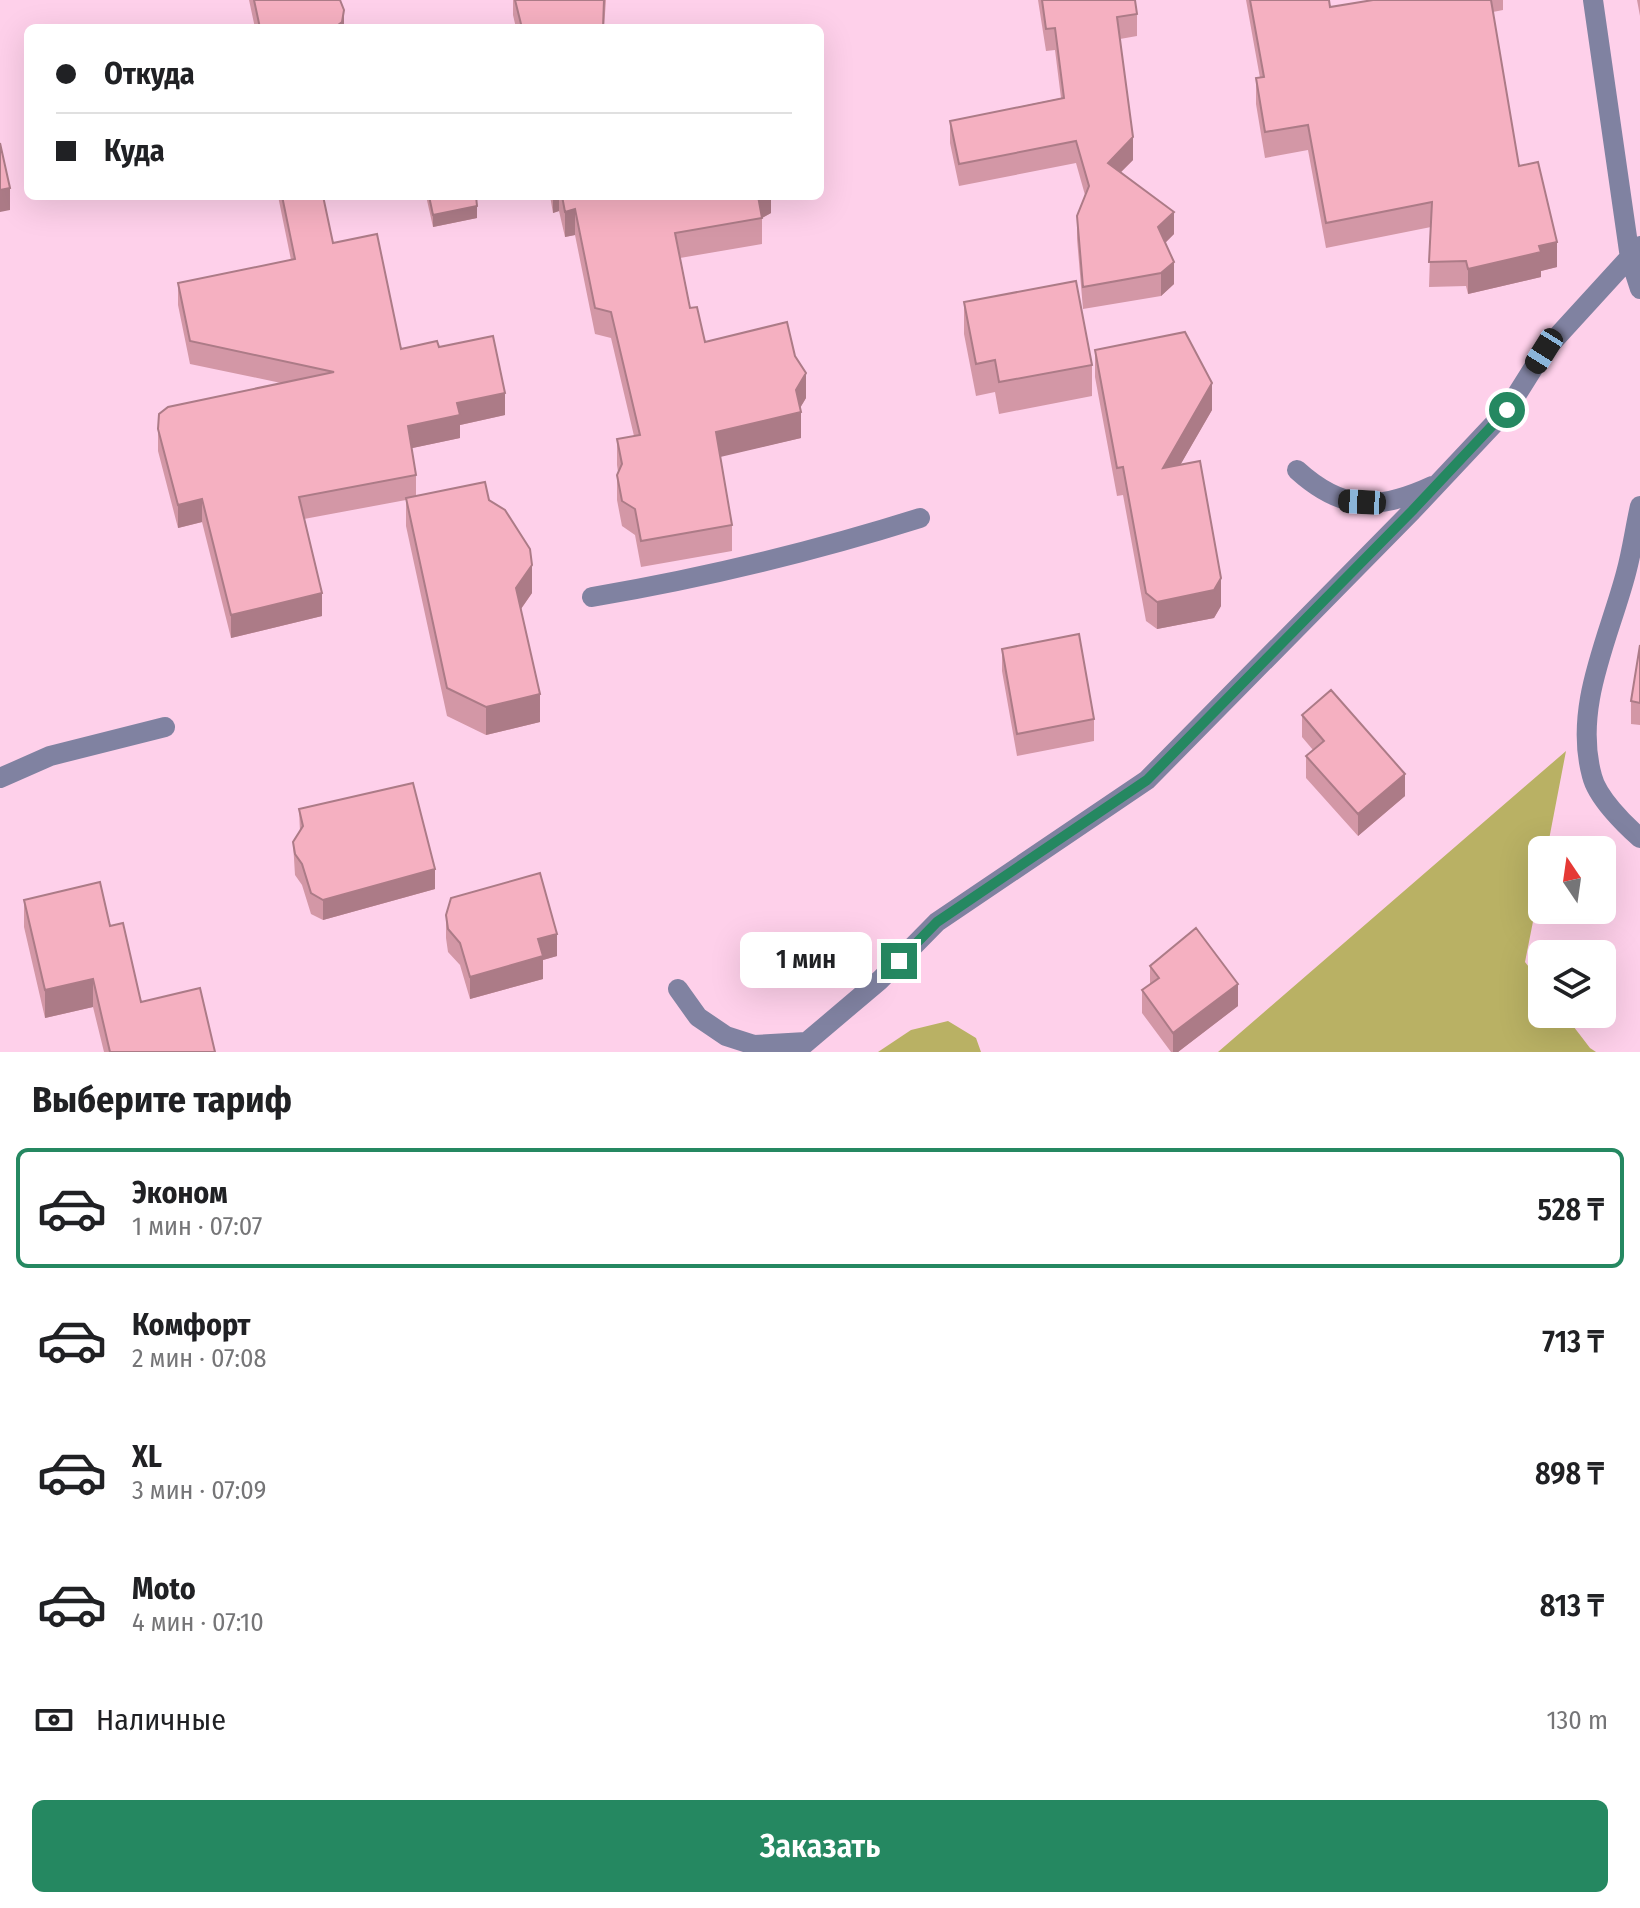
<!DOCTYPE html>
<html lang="ru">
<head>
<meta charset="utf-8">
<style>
	body { margin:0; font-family:"Fira Sans Condensed",sans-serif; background:#f6f6f6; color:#202124; height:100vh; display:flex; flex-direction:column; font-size:30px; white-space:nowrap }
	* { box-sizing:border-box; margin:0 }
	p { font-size:26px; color:#757577 }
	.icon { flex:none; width:44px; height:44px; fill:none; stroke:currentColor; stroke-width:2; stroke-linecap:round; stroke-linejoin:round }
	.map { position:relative; height:1052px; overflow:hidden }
	.side { display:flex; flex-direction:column; background:#fff; flex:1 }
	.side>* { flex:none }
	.top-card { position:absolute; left:24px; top:24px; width:800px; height:176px; border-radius:12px; box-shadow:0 8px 32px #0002; display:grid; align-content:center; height:176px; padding:0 32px; background:#fff }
	.needle { width:52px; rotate:347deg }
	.tools { position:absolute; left:1528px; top:836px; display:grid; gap:16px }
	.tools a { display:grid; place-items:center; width:88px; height:88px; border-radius:12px; background:#fff; box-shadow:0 8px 32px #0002; font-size:40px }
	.end { position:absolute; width:36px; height:36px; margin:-18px; border:10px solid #258861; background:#fff; box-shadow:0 0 0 4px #fff }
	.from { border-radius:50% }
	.bubble { position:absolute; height:56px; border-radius:12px; background:#fff; box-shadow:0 8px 32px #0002; font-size:26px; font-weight:600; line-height:56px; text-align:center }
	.car { position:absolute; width:24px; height:48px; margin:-24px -12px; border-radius:10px; box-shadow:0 0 6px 2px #0007; background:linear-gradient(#222 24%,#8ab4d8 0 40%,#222 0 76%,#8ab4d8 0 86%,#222 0) }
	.top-card b { display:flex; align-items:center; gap:28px; height:76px; font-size:30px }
	.top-card b+b { border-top:2px solid #e0e0e0 }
	.top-card i { width:20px; height:20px; background:#202124 }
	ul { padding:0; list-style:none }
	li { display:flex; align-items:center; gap:24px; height:120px; margin:0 16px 12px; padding:0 16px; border:4px solid transparent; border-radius:12px }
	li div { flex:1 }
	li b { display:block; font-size:30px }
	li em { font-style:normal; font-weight:600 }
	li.on { border-color:#258861 }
	li>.icon { width:72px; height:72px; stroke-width:1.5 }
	h2 { padding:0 32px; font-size:36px; line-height:96px }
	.pay { display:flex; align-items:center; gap:20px; height:88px; padding:0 32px; font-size:30px }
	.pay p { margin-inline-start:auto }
	.button { display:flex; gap:16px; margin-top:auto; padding:16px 32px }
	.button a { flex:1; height:92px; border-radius:12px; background:#258861; color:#fff; font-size:32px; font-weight:600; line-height:92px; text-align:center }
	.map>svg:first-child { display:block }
</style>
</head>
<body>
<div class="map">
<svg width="1640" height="1052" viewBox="0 0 1640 1052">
	<rect width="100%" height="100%" fill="#fed0ea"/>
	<!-- green -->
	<path fill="#b9b164" d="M 1566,751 L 1547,850 L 1542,850 L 1542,876 L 1525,962 L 1542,984 L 1542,1014 L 1564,1014 L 1590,1048 L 1596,1052 L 1218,1052 Z
		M 948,1021 L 976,1038 L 981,1052 L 878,1052 L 911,1030 Z"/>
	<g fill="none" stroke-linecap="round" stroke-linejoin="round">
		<!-- street -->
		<path stroke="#8082a1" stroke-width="20" d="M 1593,0 L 1630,258 L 1640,289
			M 1297,470 C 1342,511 1378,511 1432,486
			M 1640,506 C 1635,528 1632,551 1626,573 C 1609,638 1573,707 1592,776 C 1597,797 1624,824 1640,838
			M 592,597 C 704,578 812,552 920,518
			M 0,778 L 50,756 L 165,727
			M 678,989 L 698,1017 L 726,1036 L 754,1045 L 806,1042
			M 795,1052 L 880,980 L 937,922 L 1147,780 L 1412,511 L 1507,410 L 1544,351 L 1640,246"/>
	</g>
	<!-- wall -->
	<path fill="#d397a6" d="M 249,0 L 340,0 L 344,28 L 255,28 Z
		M 513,0 L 606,0 L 604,28 L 516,28 L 513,15 Z
		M 1038,0 L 1135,0 L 1137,14 L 1137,36 L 1120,39 L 1133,160 L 1121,172 L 1174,234 L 1165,243 L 1174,284 L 1161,296 L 1083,309 L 1077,239 L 1077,216 L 1085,195 L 1076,163 L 959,186 L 950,143 L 950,121 L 1061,98 L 1055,50 L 1046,51 Z
		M 1246,0 L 1329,0 L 1330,7 L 1373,0 L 1503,0 L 1503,10 L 1493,12 L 1519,166 L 1557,267 L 1541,271 L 1541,277 L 1468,294 L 1466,286 L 1429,287 L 1431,227 L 1326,248 L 1308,150 L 1265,158 L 1256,104 L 1256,78 L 1260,78 Z
		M 1637,0 L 1640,0 L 1640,16 Z
		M 278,196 L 323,196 L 333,243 L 401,349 L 439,347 L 505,415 L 460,425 L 460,438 L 412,448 L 416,475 L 416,496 L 489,500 L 532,593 L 521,609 L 540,722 L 486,735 L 447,716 L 406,526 L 406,500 L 304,519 L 322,616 L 231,638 L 202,522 L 178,528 L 158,451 L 158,429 L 281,383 L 190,364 L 178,305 L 178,283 L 291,260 Z
		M 426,196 L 476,196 L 477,218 L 433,227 Z
		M 550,196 L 771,196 L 771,213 L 762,218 L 762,244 L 680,258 L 690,308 L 705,342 L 806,398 L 800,408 L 801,438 L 720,456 L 732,525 L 732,551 L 641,567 L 635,535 L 622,526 L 617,500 L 617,475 L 618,472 L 617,465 L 617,439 L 634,436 L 611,338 L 595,334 L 575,235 L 565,237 L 559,211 L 553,213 Z
		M 964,302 L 1092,365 L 1092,396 L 999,414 L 995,392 L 976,396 L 964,334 Z
		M 1095,350 L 1212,410 L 1180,465 L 1221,606 L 1214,618 L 1157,629 L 1146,621 L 1123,495 L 1117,496 L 1095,377 Z
		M 1640,645 L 1640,725 L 1631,724 L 1631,701 Z
		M 1002,649 L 1094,719 L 1094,741 L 1017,756 L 1002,671 Z
		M 1302,715 L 1405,796 L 1358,836 L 1306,778 L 1306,756 L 1313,750 L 1302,737 Z
		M 299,809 L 435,889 L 323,920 L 311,914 L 302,885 L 295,875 L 293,842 L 300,832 Z
		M 24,900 L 110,926 L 141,1002 L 215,1052 L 104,1052 L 93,1007 L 45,1018 L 24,927 Z
		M 446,915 L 557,956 L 543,960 L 543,979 L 470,999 L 460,965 L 448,952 L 446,938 Z
		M 1150,966 L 1238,1006 L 1178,1052 L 1171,1052 L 1142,1013 L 1142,990 L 1150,984 Z"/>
	<!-- shaded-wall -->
	<path fill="#ac7b87" d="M 344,10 L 344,28 L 334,28 Z
		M 1133,137 L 1133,160 L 1108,185 L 1108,163 Z
		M 10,188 L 10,210 L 0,212 L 0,190 Z
		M 553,196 L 559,196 L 559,211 L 553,213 Z
		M 758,196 L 771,196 L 771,213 L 762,218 Z
		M 477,206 L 477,218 L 433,227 L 433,215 Z
		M 575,209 L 575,235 L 565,237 L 565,212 Z
		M 1174,212 L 1174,234 L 1158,250 L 1158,227 Z
		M 1557,242 L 1557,267 L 1541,271 L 1541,277 L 1468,294 L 1468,269 L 1539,246 Z
		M 1174,262 L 1174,284 L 1161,296 L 1161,273 Z
		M 806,373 L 806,398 L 797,413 L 801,412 L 801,438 L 716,458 L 716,432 L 796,390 Z
		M 1212,383 L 1212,410 L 1163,495 L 1163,468 Z
		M 505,393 L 505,415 L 460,425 L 460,438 L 408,449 L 408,426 L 457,403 Z
		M 202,499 L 202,522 L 178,528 L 178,505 Z
		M 532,565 L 532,593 L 516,616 L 516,588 Z
		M 1221,578 L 1221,606 L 1214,618 L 1157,629 L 1157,602 Z
		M 322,593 L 322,616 L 231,638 L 231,615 Z
		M 540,694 L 540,722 L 486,735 L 486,707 Z
		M 1405,774 L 1405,796 L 1358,836 L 1358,814 Z
		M 435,869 L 435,889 L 323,920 L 323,900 Z
		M 557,934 L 557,956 L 543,960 L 543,979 L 470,999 L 470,977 L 538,939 Z
		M 93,979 L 93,1007 L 45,1018 L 45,990 Z
		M 1238,984 L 1238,1006 L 1178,1052 L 1173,1052 L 1173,1033 Z"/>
	<!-- building -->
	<path fill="#f5b0c1" stroke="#ac7b87" stroke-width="2" d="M 254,0 L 340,0 L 344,10 L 342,22 L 334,28 L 260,28 Z
		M 515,0 L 604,0 L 603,28 L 522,28 Z
		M 1042,0 L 1135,0 L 1137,14 L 1117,17 L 1133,137 L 1108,163 L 1174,212 L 1158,227 L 1174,262 L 1161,273 L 1083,287 L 1077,216 L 1089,186 L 1076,141 L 959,164 L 950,121 L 1064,98 L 1055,28 L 1046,29 Z
		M 1250,0 L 1329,0 L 1330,7 L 1373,0 L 1491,0 L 1519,166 L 1538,162 L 1557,242 L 1539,246 L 1541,252 L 1468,269 L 1466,261 L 1429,262 L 1432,202 L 1326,223 L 1308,125 L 1265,132 L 1256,78 L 1264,77 Z
		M 0,143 L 10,188 L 0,190 Z
		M 282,196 L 323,196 L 333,243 L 377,234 L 401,349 L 437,341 L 439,347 L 493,336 L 505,393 L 457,403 L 460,415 L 408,426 L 416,475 L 299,497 L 322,593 L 231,615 L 202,499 L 178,505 L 158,429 L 159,414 L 168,407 L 334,372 L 190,341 L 178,283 L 295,259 Z
		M 429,196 L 476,196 L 477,206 L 433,215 Z
		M 562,196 L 758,196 L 762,218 L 675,233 L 690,308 L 697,307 L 705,342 L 787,322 L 795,356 L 806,373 L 796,390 L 801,412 L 716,432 L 732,525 L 641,541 L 635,509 L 622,501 L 617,475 L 622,464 L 617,439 L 640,435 L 611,312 L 595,308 L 575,209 L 565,212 Z
		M 1076,281 L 1092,365 L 999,382 L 995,360 L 976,364 L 964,302 Z
		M 1185,332 L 1212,383 L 1163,468 L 1200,461 L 1221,578 L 1214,590 L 1157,602 L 1146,593 L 1123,467 L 1117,468 L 1095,350 Z
		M 485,482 L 489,500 L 505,510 L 530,549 L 532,565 L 516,588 L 540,694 L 486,707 L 447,688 L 406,498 Z
		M 1079,634 L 1094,719 L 1017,734 L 1002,649 Z
		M 1640,645 L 1640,703 L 1631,701 Z
		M 1331,690 L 1405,774 L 1358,814 L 1306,756 L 1324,741 L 1302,715 Z
		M 413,783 L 435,869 L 323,900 L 311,893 L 302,864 L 295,854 L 293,842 L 303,826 L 299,809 Z
		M 540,873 L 557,934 L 538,939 L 543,956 L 470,977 L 460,943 L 448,929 L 446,915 L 451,898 Z
		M 100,882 L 110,926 L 123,923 L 141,1002 L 200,988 L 215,1052 L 110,1052 L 93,979 L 45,990 L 24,900 Z
		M 1196,928 L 1238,984 L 1173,1033 L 1142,990 L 1159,978 L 1150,966 Z"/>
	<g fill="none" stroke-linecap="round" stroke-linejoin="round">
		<!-- route -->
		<path stroke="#258861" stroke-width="10" d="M 899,961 L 937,922 L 1147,780 L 1412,511 L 1507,410"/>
	</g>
</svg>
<div class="tools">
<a><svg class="needle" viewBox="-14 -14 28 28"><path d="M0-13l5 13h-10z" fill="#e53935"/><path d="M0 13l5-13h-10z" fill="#757577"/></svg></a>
<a><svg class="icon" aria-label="layers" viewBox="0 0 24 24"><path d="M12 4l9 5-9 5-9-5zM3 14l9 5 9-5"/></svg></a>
</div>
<i class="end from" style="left:1507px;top:410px"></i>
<i class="end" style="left:899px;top:961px"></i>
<div class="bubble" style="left:740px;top:932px;width:132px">1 мин</div>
<i class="car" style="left:1544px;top:351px;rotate:212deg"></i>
<i class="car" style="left:1362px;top:502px;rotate:273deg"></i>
<div class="top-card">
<b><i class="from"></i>Откуда</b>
<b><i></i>Куда</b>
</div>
</div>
<section class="side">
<h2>Выберите тариф</h2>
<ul>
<li class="on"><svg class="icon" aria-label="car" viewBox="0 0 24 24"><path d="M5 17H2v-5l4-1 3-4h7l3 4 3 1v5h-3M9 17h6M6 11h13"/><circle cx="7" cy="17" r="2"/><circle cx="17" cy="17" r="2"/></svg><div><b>Эконом</b><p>1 мин · 07:07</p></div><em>528 ₸</em></li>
<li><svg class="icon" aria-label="car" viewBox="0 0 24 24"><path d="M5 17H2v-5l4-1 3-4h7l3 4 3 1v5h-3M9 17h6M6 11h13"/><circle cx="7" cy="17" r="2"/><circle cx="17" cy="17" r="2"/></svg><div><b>Комфорт</b><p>2 мин · 07:08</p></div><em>713 ₸</em></li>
<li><svg class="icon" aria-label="car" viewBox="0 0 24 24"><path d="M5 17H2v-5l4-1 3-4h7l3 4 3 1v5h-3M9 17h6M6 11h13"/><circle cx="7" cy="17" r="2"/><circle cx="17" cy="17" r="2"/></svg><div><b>XL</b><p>3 мин · 07:09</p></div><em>898 ₸</em></li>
<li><svg class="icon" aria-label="car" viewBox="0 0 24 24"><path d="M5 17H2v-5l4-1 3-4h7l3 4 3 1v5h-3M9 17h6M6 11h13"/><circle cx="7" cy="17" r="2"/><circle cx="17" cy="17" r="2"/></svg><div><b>Moto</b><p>4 мин · 07:10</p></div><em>813 ₸</em></li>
</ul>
<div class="pay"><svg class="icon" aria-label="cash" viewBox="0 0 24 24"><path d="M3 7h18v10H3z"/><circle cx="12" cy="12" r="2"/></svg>Наличные<p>130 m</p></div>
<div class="button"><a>Заказать</a></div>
</section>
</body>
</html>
